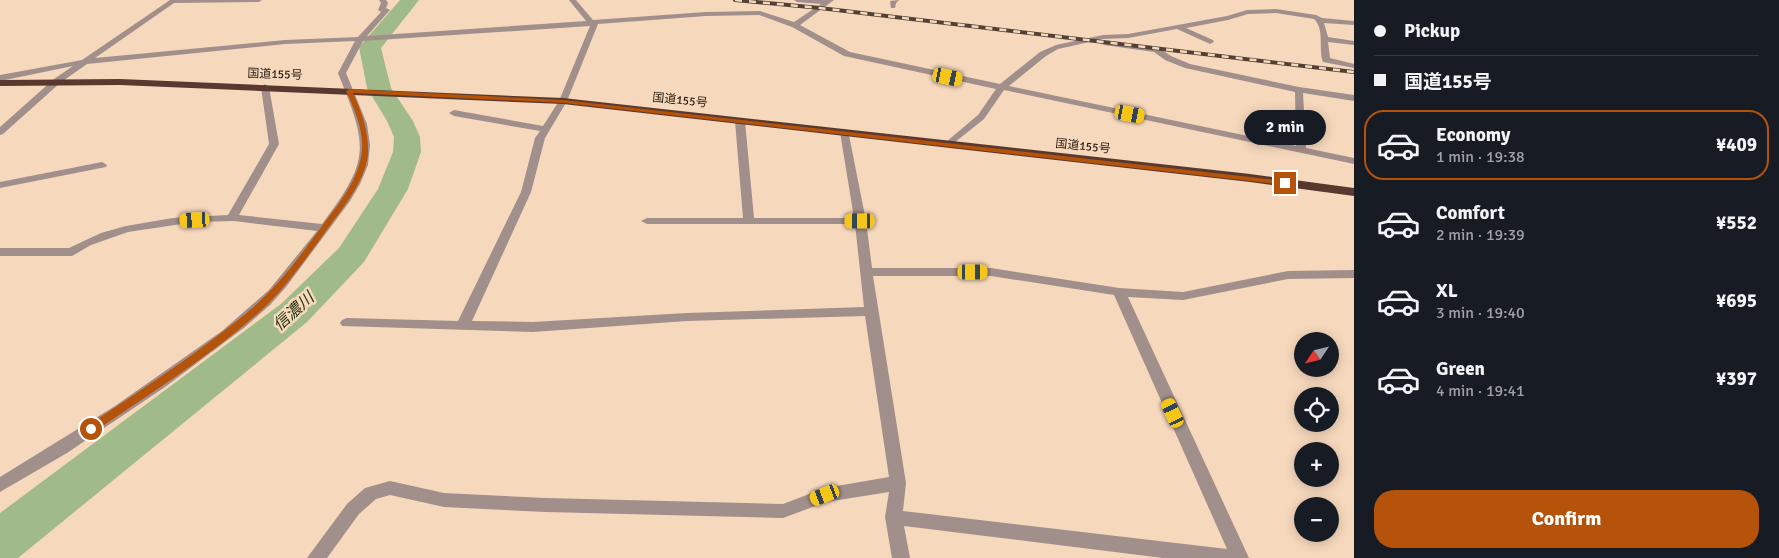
<!DOCTYPE html>
<html lang="en">
<head>
<meta charset="utf-8">
<style>
	body { margin:0; font-family:Signika,"Noto Sans JP",sans-serif; background:#242831; color:#f1f3f6; height:100vh; display:flex; flex-direction:column; font-size:19px; white-space:nowrap }
	* { box-sizing:border-box; margin:0 }
	p { font-size:16px; color:#9ea1a6 }
	.icon { flex:none; width:28px; height:28px; fill:none; stroke:currentColor; stroke-width:2; stroke-linecap:round; stroke-linejoin:round }
	.map { position:relative; flex:1; overflow:hidden }
	.sheet { display:flex; flex-direction:column; background:#171b24; width:425px }
	.sheet>* { flex:none }
	.banner { display:grid; align-content:center; height:110px; padding:0 20px; background:#171b24 }
	.needle { width:32px; rotate:235deg }
	.fabs { position:absolute; left:1294px; top:332px; display:grid; gap:10px }
	.fabs a { display:grid; place-items:center; width:45px; height:45px; border-radius:50%; background:#171b24; box-shadow:0 2px 12px #0003; font-size:25px }
	.end { position:absolute; width:22px; height:22px; margin:-11px; border:6px solid #b45309; background:#fff; box-shadow:0 0 0 2px #fff }
	.from { border-radius:50% }
	.bubble { position:absolute; height:35px; border-radius:18px; background:#171b24; box-shadow:0 2px 12px #0003; font-size:16px; font-weight:800; line-height:35px; text-align:center }
	.car { position:absolute; width:15px; height:30px; margin:-15px -8px; border-radius:6px; box-shadow:0 0 4px 1px #0007; background:linear-gradient(#f5c518 24%,#345 0 40%,#f5c518 0 76%,#345 0 86%,#f5c518 0) }
	.banner b { display:flex; align-items:center; gap:18px; height:48px; font-size:19px }
	.banner b+b { border-top:1px solid #363941 }
	.banner i { width:12px; height:12px; background:#f1f3f6 }
	ul { padding:0; list-style:none }
	li { display:flex; align-items:center; gap:15px; height:70px; margin:0 10px 8px; padding:0 10px; border:2px solid transparent; border-radius:20px }
	li div { flex:1 }
	li b { display:block; font-size:19px }
	li em { font-style:normal; font-weight:800 }
	li.selected { border-color:#b45309 }
	li>.icon { width:45px; height:45px; stroke-width:1.5 }
	.button { display:flex; gap:10px; margin-top:auto; padding:10px 20px }
	.button a { flex:1; height:58px; border-radius:20px; background:#b45309; color:#fff; font-size:20px; font-weight:800; line-height:58px; text-align:center }
	main { display:flex; flex:1; min-height:0 }
	.map>svg:first-child { display:block }
</style>
</head>
<body>
<main>
<div class="map">
<svg width="1354" height="558" viewBox="0 0 1354 558">
	<rect width="100%" height="100%" fill="#f6d8bc"/>
	<g fill="none" stroke-linecap="round" stroke-linejoin="round">
		<!-- river -->
		<path fill="#a0bb89" fill-rule="evenodd" d="M 400,0 L 419,0 L 381,48 L 391,88 L 413,121 L 420,137 L 421,152 L 408,189 L 364,262 L 307,322 L 18,558 L 0,558 L 0,513 L 281,304 L 339,248 L 378,189 L 393,152 L 394,137 L 387,121 L 367,88 L 359,47 Z"/>
		<!-- minor -->
		<path fill="#a18f8b" fill-rule="evenodd" d="M 170,0 L 262,0 L 259,2 L 174,3 L 95,58 L 285,40 L 358,37 L 381,12 L 378,10 L 381,3 L 379,0 L 386,0 L 388,3 L 386,8 L 390,10 L 367,36 L 586,21 L 569,0 L 576,0 L 593,20 L 706,12 L 760,11 L 794,22 L 821,4 L 797,2 L 794,0 L 834,0 L 800,25 L 850,52 L 1000,84 L 1040,52 L 1056,45 L 1103,35 L 1128,34 L 1227,16 L 1247,10 L 1276,9 L 1316,15 L 1322,18 L 1354,21 L 1354,25 L 1324,23 L 1328,37 L 1354,41 L 1354,45 L 1328,42 L 1330,58 L 1354,64 L 1354,68 L 1323,62 C 1318,49 1325,29 1314,19 L 1276,13 L 1248,14 L 1228,20 L 1186,28 L 1213,40 L 1214,42 L 1210,44 L 1177,29 L 1128,38 L 1103,39 L 1058,49 L 1046,56 L 1009,86 L 1296,146 L 1295,92 L 1185,68 L 1165,60 L 1154,52 L 1104,45 L 1100,43 L 1104,41 L 1159,48 L 1171,56 L 1190,64 L 1299,87 L 1354,95 L 1354,101 L 1303,93 L 1306,148 L 1354,158 L 1354,164 L 1004,90 L 984,119 L 949,147 L 946,146 L 946,142 L 978,115 L 996,89 L 844,56 L 792,27 L 759,15 L 706,16 L 598,24 L 567,101 L 545,138 L 531,192 L 472,321 L 533,322 L 687,313 L 864,307 L 855,224 L 647,224 L 641,221 L 647,218 L 743,218 L 735,121 L 740,118 L 745,121 L 754,218 L 854,218 L 840,132 L 842,130 L 848,130 L 866,221 L 872,268 L 991,268 L 1119,288 L 1183,292 L 1288,271 L 1354,270 L 1354,278 L 1288,279 L 1183,300 L 1128,297 L 1249,558 L 1163,558 L 904,526 L 910,558 L 892,558 L 885,517 L 889,492 L 826,502 L 783,518 L 546,512 L 444,507 L 390,495 L 376,499 L 359,514 L 327,558 L 307,558 L 347,504 L 365,488 L 390,481 L 444,493 L 546,498 L 783,504 L 825,488 L 889,477 L 865,316 L 687,321 L 533,332 L 342,326 L 340,323 L 342,320 L 347,318 L 458,321 L 521,192 L 535,138 L 540,131 L 454,116 L 449,113 L 454,110 L 543,126 L 559,101 L 590,26 L 363,41 L 346,73 L 367,124 L 370,145 L 368,165 L 360,184 L 350,201 L 286,287 L 270,305 L 245,327 L 165,387 L 67,453 L 0,492 L 0,477 L 115,406 L 222,331 L 269,290 L 317,231 L 234,221 L 195,222 L 128,232 L 91,245 L 72,256 L 0,256 L 0,248 L 69,248 L 101,233 L 126,226 L 173,218 L 228,215 L 269,144 L 261,87 L 265,84 L 269,87 L 279,144 L 239,215 L 322,224 C 371,159 368,147 338,73 L 355,41 L 285,44 L 87,64 L 60,83 L 3,134 L 0,135 L 0,127 L 54,79 L 73,66 L 0,81 L 0,75 L 82,60 ZM 873,276 L 991,276 L 1114,295 L 1227,549 L 903,511 L 906,483 Z
			M 899,0 L 896,3 L 895,8 L 891,8 L 890,1 Z
			M 102,162 L 107,165 L 106,167 L 0,188 L 0,182 Z"/>
		<!-- highway -->
		<path fill="#593830" fill-rule="evenodd" d="M 120,79 L 563,98 L 1250,174 L 1354,188 L 1354,196 L 1250,182 L 563,104 L 120,85 L 0,86 L 0,80 Z"/>
		<!-- rail casing -->
		<g stroke="#504134" stroke-width="4">
			<path id="rail" d="M 735,0 L 820,8 L 1354,72"/>
		</g>
		<!-- rail -->
		<use href="#rail" stroke="#f6d8bc" stroke-width="2.5" stroke-dasharray="7" stroke-linecap="butt"/>
	</g>
	<!-- route -->
	<path fill="#b45309" d="M 349,89 L 564,100 L 1285,181 L 1288,183 L 1285,185 L 564,103 L 353,93 C 362,112 369,133 368,154 C 366,178 345,206 331,224 C 311,251 292,280 268,304 C 216,353 153,391 94,432 L 87,432 L 87,426 C 129,398 172,370 212,340 C 229,327 247,314 262,299 C 285,277 304,251 322,226 C 338,205 356,183 361,157 C 366,135 355,110 346,91 Z"/>
	<g text-anchor="middle" stroke-width="5" stroke-linejoin="round" paint-order="stroke">
		<!-- far-street labels -->
		<g font-size="12" fill="#271c12" stroke="#f6d8bc">
			<text transform="translate(275 74) rotate(2)" y="4">国道155号</text>
			<text transform="translate(680 100) rotate(6)" y="4">国道155号</text>
			<text transform="translate(1083 146) rotate(6)" y="4">国道155号</text>
		</g>
		<!-- water labels -->
		<g font-size="16" font-style="italic" fill="#1d2f0b" stroke="#f6d8bc">
			<text transform="translate(293 311) rotate(-42)" y="6">信濃川</text>
		</g>
	</g>
</svg>
<div class="fabs">
<a><svg class="needle" viewBox="-14 -14 28 28"><path d="M0-13l5 13h-10z" fill="#e53935"/><path d="M0 13l5-13h-10z" fill="#9ea1a6"/></svg></a>
<a><svg class="icon" aria-label="locate" viewBox="0 0 24 24"><circle cx="12" cy="12" r="6"/><path d="M12 2v4M12 18v4M2 12h4M18 12h4"/></svg></a>
<a>+</a>
<a>−</a>
</div>
<i class="end from" style="left:91px;top:429px"></i>
<i class="end" style="left:1285px;top:183px"></i>
<div class="bubble" style="left:1244px;top:110px;width:82px">2 min</div>
<i class="car" style="left:948px;top:77px;rotate:102deg"></i>
<i class="car" style="left:1130px;top:114px;rotate:101deg"></i>
<i class="car" style="left:195px;top:220px;rotate:267deg"></i>
<i class="car" style="left:860px;top:221px;rotate:270deg"></i>
<i class="car" style="left:973px;top:272px;rotate:90deg"></i>
<i class="car" style="left:1173px;top:413px;rotate:335deg"></i>
<i class="car" style="left:825px;top:495px;rotate:249deg"></i>
</div>
<section class="sheet">
<div class="banner">
<b><i class="from"></i>Pickup</b>
<b><i></i>国道155号</b>
</div>
<ul>
<li class="selected"><svg class="icon" aria-label="car" viewBox="0 0 24 24"><path d="M5 17H2v-5l4-1 3-4h7l3 4 3 1v5h-3M9 17h6M6 11h13"/><circle cx="7" cy="17" r="2"/><circle cx="17" cy="17" r="2"/></svg><div><b>Economy</b><p>1 min · 19:38</p></div><em>¥409</em></li>
<li><svg class="icon" aria-label="car" viewBox="0 0 24 24"><path d="M5 17H2v-5l4-1 3-4h7l3 4 3 1v5h-3M9 17h6M6 11h13"/><circle cx="7" cy="17" r="2"/><circle cx="17" cy="17" r="2"/></svg><div><b>Comfort</b><p>2 min · 19:39</p></div><em>¥552</em></li>
<li><svg class="icon" aria-label="car" viewBox="0 0 24 24"><path d="M5 17H2v-5l4-1 3-4h7l3 4 3 1v5h-3M9 17h6M6 11h13"/><circle cx="7" cy="17" r="2"/><circle cx="17" cy="17" r="2"/></svg><div><b>XL</b><p>3 min · 19:40</p></div><em>¥695</em></li>
<li><svg class="icon" aria-label="car" viewBox="0 0 24 24"><path d="M5 17H2v-5l4-1 3-4h7l3 4 3 1v5h-3M9 17h6M6 11h13"/><circle cx="7" cy="17" r="2"/><circle cx="17" cy="17" r="2"/></svg><div><b>Green</b><p>4 min · 19:41</p></div><em>¥397</em></li>
</ul>
<div class="button"><a>Confirm</a></div>
</section>
</main>
</body>
</html>
